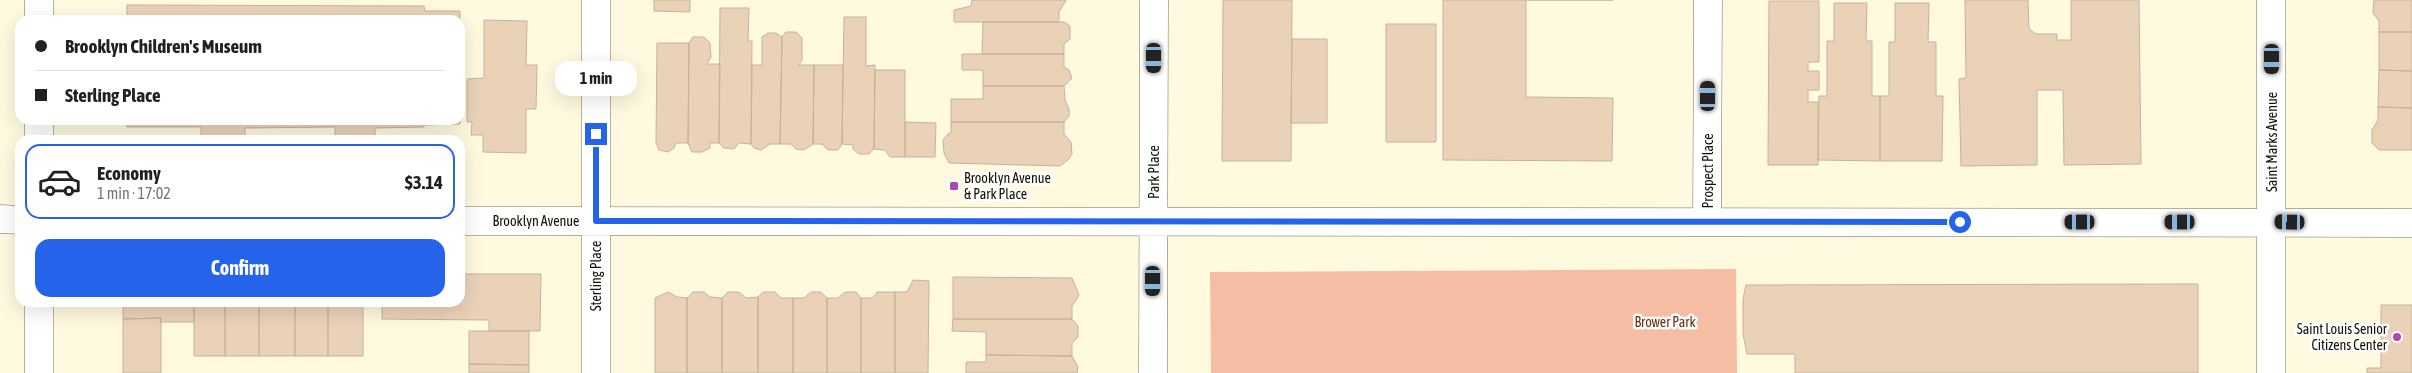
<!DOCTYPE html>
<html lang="en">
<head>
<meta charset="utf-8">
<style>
	body { margin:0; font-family:"Asap Condensed",sans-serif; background:#f2f2f2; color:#202124; height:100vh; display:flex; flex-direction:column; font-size:19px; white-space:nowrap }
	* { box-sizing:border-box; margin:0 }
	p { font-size:16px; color:#757577 }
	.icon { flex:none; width:28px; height:28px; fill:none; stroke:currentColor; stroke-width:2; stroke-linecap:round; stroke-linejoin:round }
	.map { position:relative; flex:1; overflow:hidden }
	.details { position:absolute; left:15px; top:135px; width:450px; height:172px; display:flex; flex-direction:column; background:#fff; border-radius:15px; box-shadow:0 5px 20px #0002 }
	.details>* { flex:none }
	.top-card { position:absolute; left:15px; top:15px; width:450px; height:110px; border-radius:15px; box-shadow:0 5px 20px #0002; display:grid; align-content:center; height:110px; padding:0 20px; background:#fff }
	.end { position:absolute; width:22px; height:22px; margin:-11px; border:6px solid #2563eb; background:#fff; box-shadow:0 0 0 2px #fff }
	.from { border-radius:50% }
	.bubble { position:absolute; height:35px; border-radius:15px; background:#fff; box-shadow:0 5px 20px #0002; font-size:16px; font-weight:700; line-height:35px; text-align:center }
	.car { position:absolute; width:15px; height:30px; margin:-15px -8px; border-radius:6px; box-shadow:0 0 4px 1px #0007; background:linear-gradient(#222 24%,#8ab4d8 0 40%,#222 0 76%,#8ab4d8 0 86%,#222 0) }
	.top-card b { display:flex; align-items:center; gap:18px; height:48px; font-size:19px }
	.top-card b+b { border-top:1px solid #e0e0e0 }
	.top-card i { width:12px; height:12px; background:#202124 }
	ul { padding:9px 0 0; list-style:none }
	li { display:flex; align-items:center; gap:15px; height:75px; margin:0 10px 8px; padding:0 10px; border:2px solid #e0e0e0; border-radius:15px }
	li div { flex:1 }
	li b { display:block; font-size:19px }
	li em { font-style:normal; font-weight:700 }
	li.active { border-color:#2563eb }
	li>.icon { width:45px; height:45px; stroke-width:1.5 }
	.action { display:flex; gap:10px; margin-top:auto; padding:10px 20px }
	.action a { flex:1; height:58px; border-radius:15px; background:#2563eb; color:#fff; font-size:20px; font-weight:700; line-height:58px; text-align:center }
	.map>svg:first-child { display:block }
</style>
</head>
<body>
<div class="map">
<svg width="2412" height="373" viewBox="0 0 2412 373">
	<rect width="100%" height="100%" fill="#fef9df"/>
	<!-- green -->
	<path fill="#f4bda4" d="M 1736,269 L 1737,373 L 1211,373 L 1210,272 Z"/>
	<!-- building -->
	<path fill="#e9d2b8" stroke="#c7b298" d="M 654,0 L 690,0 L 690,12 L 654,11 Z
		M 972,0 L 1066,0 L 1059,12 L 1059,22 L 954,22 L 954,10 L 971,6 Z
		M 1223,0 L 1292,0 L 1291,161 L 1222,161 Z
		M 1443,0 L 1613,0 L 1526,0 L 1526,97 L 1613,98 L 1612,161 L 1443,160 Z
		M 1965,0 L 2028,0 L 2029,29 L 2036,34 L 2057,34 L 2057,40 L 2071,40 L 2071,0 L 2139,0 L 2141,164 L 2064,165 L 2063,90 L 2037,90 L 2037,165 L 1961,166 L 1959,79 L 1966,78 Z
		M 2374,0 L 2412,0 L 2412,32 L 2379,32 L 2379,21 L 2373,13 Z
		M 1769,1 L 1819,1 L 1819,62 L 1808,62 L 1808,71 L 1819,71 L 1819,90 L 1808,90 L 1808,102 L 1818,102 L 1818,165 L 1768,165 Z
		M 1834,3 L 1867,3 L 1866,41 L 1872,41 L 1872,96 L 1880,96 L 1880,161 L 1818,160 L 1819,96 L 1827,96 L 1827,41 L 1834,41 Z
		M 1895,3 L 1929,3 L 1928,42 L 1936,42 L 1936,96 L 1943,96 L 1942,161 L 1880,161 L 1880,96 L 1889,96 L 1889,42 L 1895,42 Z
		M 127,5 L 424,6 L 425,11 L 460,11 L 460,20 L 127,20 Z
		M 720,8 L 749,8 L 748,41 L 752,41 L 751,144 L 739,143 L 734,149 L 724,148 L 719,143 Z
		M 844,17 L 866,17 L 866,66 L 875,65 L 874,149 L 869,154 L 859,154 L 853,149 L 853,145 L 842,144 Z
		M 484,20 L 527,21 L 526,65 L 537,65 L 536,109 L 526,109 L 526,153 L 483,152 L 483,135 L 471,135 L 472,122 L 467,122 L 467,79 L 484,78 Z
		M 983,22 L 1064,22 L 1070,26 L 1070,39 L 1064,44 L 1064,54 L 982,54 Z
		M 1386,24 L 1436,24 L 1436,142 L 1386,142 Z
		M 786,32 L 796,32 L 802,38 L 802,60 L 799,65 L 814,65 L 813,144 L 804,150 L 796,149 L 791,144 L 780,144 L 782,37 Z
		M 2379,32 L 2412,32 L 2412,71 L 2379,70 Z
		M 768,33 L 776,33 L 782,37 L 780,144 L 770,144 L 761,150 L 754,148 L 751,144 L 752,65 L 762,65 L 762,37 Z
		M 693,37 L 704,37 L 710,43 L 711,57 L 707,64 L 720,64 L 719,143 L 710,143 L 710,148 L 702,152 L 692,152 L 688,143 L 689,43 Z
		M 1292,39 L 1327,39 L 1327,123 L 1291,123 Z
		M 657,43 L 689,43 L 688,143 L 676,143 L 674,148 L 668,152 L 659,150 L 656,143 Z
		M 962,54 L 1064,54 L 1064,67 L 1069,70 L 1072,78 L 1064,86 L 983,86 L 983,70 L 962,70 Z
		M 814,65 L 843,65 L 842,144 L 838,150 L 828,150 L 822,144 L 813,144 Z
		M 875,70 L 905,70 L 905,157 L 890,157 L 885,150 L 874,149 Z
		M 2379,70 L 2412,71 L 2412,108 L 2378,107 Z
		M 983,86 L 1064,86 L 1065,100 L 1069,109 L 1069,116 L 1064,122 L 951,122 L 951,99 L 983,99 Z
		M 2378,107 L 2412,108 L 2412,150 L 2379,150 L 2372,143 L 2372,130 L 2378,120 Z
		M 460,111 L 460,124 L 424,125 L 424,127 L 375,128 L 375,140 L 335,140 L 335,127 L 245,128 L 245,140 L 201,140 L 201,127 L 127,127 L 127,120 L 460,120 Z
		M 905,122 L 936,123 L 935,157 L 905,157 Z
		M 951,122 L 1064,122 L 1064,134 L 1071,142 L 1072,154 L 1068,160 L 1060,166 L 949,163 L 944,153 L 943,140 L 949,133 L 951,133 Z
		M 460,274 L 541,274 L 540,331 L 489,331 L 489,320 L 382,319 L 382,302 L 460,302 Z
		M 953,277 L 1072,278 L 1079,295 L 1072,306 L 1072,319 L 953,319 Z
		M 913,280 L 929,281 L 928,373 L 895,373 L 895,292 L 907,292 Z
		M 2198,284 L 2198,373 L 1795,373 L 1795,354 L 1747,354 L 1743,334 L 1743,299 L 1746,285 Z
		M 668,292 L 677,297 L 687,298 L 687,373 L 655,373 L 655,298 Z
		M 693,292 L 704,292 L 710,297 L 722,298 L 722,373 L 687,373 L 687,298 Z
		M 728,292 L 739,292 L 746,298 L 758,297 L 758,373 L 722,373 L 722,298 Z
		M 763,292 L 775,292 L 781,298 L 793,298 L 793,373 L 758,373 L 758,297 Z
		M 811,292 L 821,292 L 827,298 L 827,373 L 793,373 L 793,298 L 804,298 Z
		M 845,292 L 856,292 L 861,298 L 861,373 L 827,373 L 827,298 L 838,298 Z
		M 877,292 L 895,292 L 895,373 L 861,373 L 861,298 L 873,298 Z
		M 123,302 L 194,302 L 194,322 L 160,322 L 161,318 L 123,319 Z
		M 194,302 L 225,302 L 225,356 L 194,356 Z
		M 225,302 L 259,302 L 259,356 L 225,356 Z
		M 259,302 L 295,302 L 295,356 L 259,356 Z
		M 295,302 L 328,302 L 328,356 L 295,356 Z
		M 328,302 L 363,302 L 363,356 L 328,356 Z
		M 2381,305 L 2412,305 L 2412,373 L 2367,373 L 2367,368 L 2381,368 Z
		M 161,318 L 161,373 L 123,373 L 123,319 Z
		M 953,319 L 1072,319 L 1078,326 L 1078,337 L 1072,343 L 1072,356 L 986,355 L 986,332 L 952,331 Z
		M 469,331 L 529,331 L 529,365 L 469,364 Z
		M 986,355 L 1072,356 L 1078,367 L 1077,373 L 966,373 L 966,362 L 986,362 Z
		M 469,364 L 529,365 L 529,373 L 469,373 Z"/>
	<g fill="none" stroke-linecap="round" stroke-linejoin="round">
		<!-- minor casing -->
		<g stroke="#746e51" stroke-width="29">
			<path id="minor" d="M 39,20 L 39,0
				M 39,140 L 39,120
				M 0,219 L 20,220
				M 460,221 L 2412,223
				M 1707,222 L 1708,0
				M 39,302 L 39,373
				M 596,373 L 596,0
				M 1153,373 L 1154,0
				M 2271,373 L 2271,0"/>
		</g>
		<!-- minor -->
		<use href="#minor" stroke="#fff" stroke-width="28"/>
	</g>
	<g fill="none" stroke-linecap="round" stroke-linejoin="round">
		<!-- route -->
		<path stroke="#2563eb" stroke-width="6" d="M 596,134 L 596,221 L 1960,222"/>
	</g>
	<!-- markers -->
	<g fill="#ad49af" stroke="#fff" stroke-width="2">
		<rect x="949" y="181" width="10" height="10" rx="2.5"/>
		<circle cx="2397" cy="337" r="5"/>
	</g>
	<g text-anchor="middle" stroke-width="5" stroke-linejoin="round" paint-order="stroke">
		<!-- street labels -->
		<g font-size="14" fill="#121005" stroke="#fff">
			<text transform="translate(2272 142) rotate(-90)" y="5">Saint Marks Avenue</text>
			<text transform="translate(1708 171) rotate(-90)" y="5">Prospect Place</text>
			<text transform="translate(1154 172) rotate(-90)" y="5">Park Place</text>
			<text x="536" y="226">Brooklyn Avenue</text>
			<text transform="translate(596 276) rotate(-90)" y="5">Sterling Place</text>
		</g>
		<!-- poi labels -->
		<g font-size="14" fill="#121005" stroke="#fff" text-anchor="start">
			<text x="964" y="183">Brooklyn Avenue<tspan x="964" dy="16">&amp; Park Place</tspan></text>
			<text x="2387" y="334" text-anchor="end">Saint Louis Senior<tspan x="2387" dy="16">Citizens Center</tspan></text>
		</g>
		<!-- park labels -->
		<g font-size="14" fill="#692f0f" stroke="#fff">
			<text x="1665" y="327">Brower Park</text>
		</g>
	</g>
</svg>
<i class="end from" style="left:1960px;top:222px"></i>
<i class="end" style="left:596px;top:134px"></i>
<div class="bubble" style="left:555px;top:61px;width:82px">1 min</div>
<i class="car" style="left:1154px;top:58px;rotate:180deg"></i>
<i class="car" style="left:2272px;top:59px;rotate:180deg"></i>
<i class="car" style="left:1708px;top:96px;rotate:0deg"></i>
<i class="car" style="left:2080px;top:222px;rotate:270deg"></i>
<i class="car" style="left:2180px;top:222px;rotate:270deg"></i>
<i class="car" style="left:2290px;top:222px;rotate:271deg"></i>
<i class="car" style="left:1153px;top:281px;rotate:180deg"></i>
<div class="top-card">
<b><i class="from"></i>Brooklyn Children's Museum</b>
<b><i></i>Sterling Place</b>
</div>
<section class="details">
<ul>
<li class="active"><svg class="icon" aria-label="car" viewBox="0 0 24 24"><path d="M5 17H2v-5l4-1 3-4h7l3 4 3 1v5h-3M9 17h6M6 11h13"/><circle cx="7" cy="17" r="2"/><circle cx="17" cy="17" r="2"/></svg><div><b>Economy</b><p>1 min · 17:02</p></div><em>$3.14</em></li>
</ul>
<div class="action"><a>Confirm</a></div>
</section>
</div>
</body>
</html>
